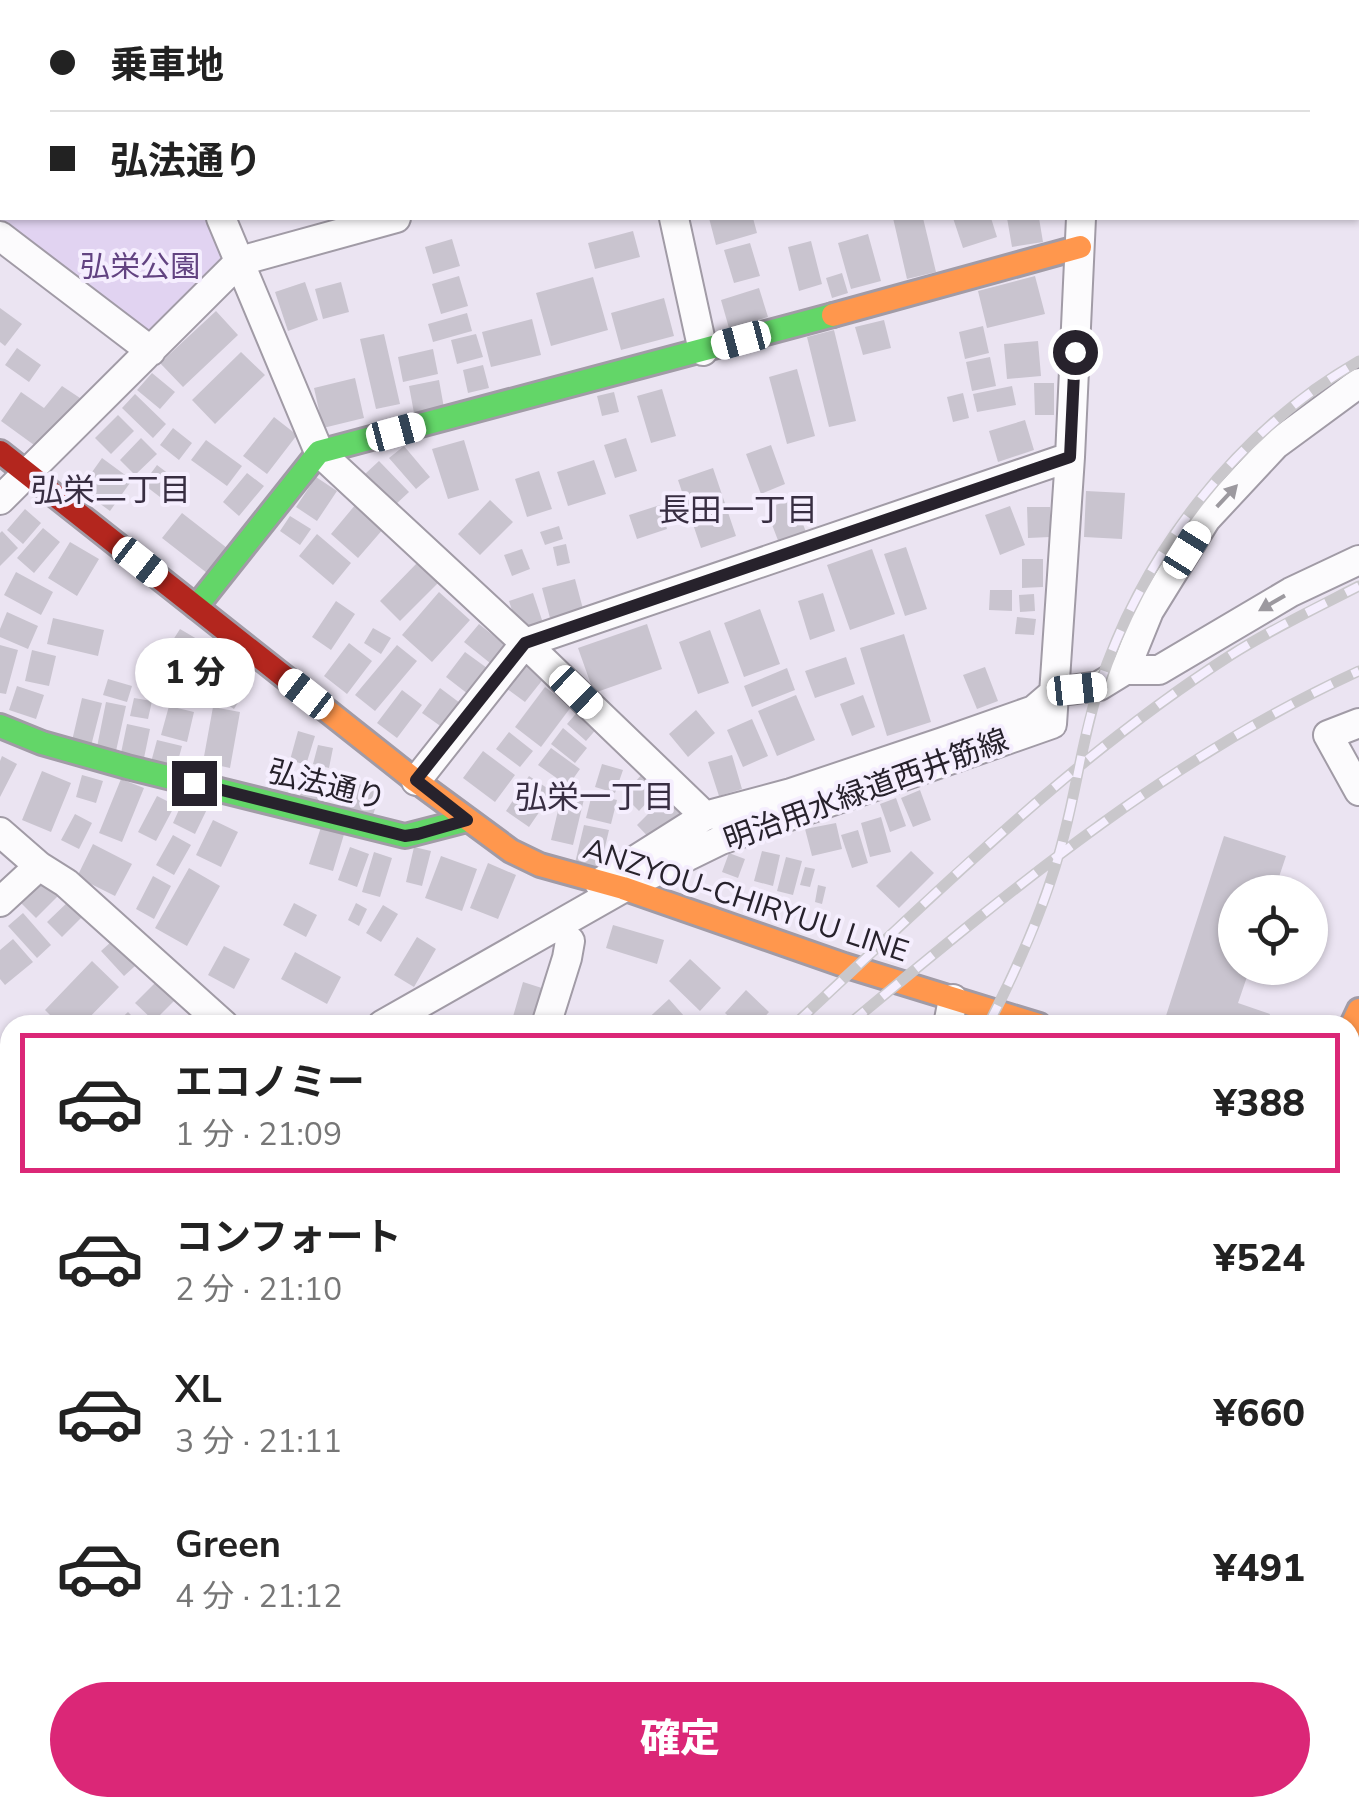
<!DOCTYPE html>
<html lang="ja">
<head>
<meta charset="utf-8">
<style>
	body { margin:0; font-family:"Nunito Sans","Noto Sans JP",sans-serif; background:#f2f2f2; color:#222; height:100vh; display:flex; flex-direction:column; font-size:38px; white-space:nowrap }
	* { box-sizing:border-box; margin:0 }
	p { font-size:32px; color:#767676 }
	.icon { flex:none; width:55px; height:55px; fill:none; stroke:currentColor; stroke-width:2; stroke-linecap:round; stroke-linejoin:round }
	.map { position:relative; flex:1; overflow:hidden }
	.side { position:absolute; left:0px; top:1015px; width:1360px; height:802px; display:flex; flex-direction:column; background:#fff; border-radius:30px 30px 0 0; box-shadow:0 2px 8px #0004 }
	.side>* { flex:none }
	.hud { position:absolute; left:0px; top:0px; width:1360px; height:220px; box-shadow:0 2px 8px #0004; display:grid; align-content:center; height:220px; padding:0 50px; background:#fff }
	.buttons { position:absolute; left:1218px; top:875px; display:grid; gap:20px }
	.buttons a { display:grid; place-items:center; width:110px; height:110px; border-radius:50%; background:#fff; box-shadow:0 2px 8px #0004; font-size:50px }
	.end { position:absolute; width:45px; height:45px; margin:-22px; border:12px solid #27222c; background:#fff; box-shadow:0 0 0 5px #fff }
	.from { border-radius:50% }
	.bubble { position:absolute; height:70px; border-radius:35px; background:#fff; box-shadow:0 2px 8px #0004; font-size:32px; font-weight:800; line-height:70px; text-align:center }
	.car { position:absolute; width:30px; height:60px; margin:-30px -15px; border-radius:12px; box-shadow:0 0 8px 2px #0007; background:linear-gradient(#fff 24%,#345 0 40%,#fff 0 76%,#345 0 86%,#fff 0) }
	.hud b { display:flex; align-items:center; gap:35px; height:95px; font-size:38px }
	.hud b+b { border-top:2px solid #e0e0e0 }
	.hud i { width:25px; height:25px; background:#222 }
	ul { padding:18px 0 0; list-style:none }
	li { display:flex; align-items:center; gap:30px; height:140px; margin:0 20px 15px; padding:0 30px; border:5px solid transparent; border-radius:0px }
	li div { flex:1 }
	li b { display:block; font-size:38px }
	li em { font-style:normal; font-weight:800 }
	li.active { border-color:#db2777 }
	li>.icon { width:90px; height:90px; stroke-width:1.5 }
	.cta { display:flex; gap:20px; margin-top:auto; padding:20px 50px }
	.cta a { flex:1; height:115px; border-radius:60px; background:#db2777; color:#fff; font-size:40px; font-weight:800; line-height:115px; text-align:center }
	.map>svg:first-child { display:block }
</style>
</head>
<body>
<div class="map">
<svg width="1359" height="1817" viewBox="0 0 1359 1817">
	<rect width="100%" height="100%" fill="#ebe4f2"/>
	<!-- green -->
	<path fill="#e1d3f1" d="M 2,134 L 2,218 L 208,218 L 221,249 L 220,259 L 147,334 L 0,228 L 0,136 Z"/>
	<!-- building -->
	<path fill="#c9c4cf" d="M 709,218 L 753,218 L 757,233 L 716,245 Z
		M 893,218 L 923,218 L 936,272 L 907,279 Z
		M 953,218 L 991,218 L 997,237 L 963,248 Z
		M 1007,218 L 1039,218 L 1043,242 L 1012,247 Z
		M 633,231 L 640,257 L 595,269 L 588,243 Z
		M 868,234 L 881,281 L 851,289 L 838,243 Z
		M 452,239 L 460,266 L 433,274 L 425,247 Z
		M 811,241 L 822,284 L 799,291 L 788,247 Z
		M 750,243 L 760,276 L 734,283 L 724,250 Z
		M 842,273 L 848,293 L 832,298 L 826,278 Z
		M 459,276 L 468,306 L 441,314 L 432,284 Z
		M 1035,276 L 1045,314 L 987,328 L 978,291 Z
		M 593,277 L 608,330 L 551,346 L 536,293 Z
		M 305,282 L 318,320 L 288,331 L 275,292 Z
		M 341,282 L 349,312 L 323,319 L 315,289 Z
		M 759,288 L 768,317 L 729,328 L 721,300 Z
		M 664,298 L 674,336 L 621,350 L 611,313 Z
		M 0,308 L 22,324 L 5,346 L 0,342 Z
		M 216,311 L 238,335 L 183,387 L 160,363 Z
		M 467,313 L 472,331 L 433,342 L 428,324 Z
		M 532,319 L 541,355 L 491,367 L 482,332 Z
		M 884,320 L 891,348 L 863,355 L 855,327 Z
		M 983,326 L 989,353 L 965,359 L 959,332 Z
		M 834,330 L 856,421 L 829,427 L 807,337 Z
		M 384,334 L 400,404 L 376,409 L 360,339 Z
		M 476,334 L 483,357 L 457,364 L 451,340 Z
		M 1038,341 L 1041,376 L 1007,379 L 1004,344 Z
		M 17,348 L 41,365 L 29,382 L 5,365 Z
		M 433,349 L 438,374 L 403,382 L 398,357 Z
		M 241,352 L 265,375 L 215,424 L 192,400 Z
		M 990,357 L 996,386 L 972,391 L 966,362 Z
		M 483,365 L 489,388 L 468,393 L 463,370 Z
		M 797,369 L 815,436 L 787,444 L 769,377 Z
		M 152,373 L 175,392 L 160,409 L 137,390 Z
		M 355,378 L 364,418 L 323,428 L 314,388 Z
		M 439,380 L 444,408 L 414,413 L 409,386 Z
		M 1034,383 L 1054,383 L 1054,415 L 1035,415 Z
		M 62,386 L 80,398 L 41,450 L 1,421 L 21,392 L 44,408 Z
		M 1012,386 L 1016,405 L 977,412 L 973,394 Z
		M 662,389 L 676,436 L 651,443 L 637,396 Z
		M 614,392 L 619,412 L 602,416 L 597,396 Z
		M 963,393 L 969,418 L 953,422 L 947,397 Z
		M 135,394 L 166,424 L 153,438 L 122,408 Z
		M 118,415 L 134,431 L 111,454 L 95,438 Z
		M 274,417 L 297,435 L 267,474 L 243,456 Z
		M 1025,420 L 1034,450 L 998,462 L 989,431 Z
		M 173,428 L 192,443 L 179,460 L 160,445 Z
		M 141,438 L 157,454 L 135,475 L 120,460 Z
		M 626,438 L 637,471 L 615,478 L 604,445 Z
		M 206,440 L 242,466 L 227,486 L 191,460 Z
		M 464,440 L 479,490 L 448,499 L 432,449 Z
		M 771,445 L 785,484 L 761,494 L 746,454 Z
		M 404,446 L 430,477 L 416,489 L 389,458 Z
		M 102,458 L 132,480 L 110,511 L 80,489 Z
		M 594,460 L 606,494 L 568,506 L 557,472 Z
		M 379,461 L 409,492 L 395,505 L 365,474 Z
		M 157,465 L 174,478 L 160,497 L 143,484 Z
		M 713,468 L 736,536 L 701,548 L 678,480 Z
		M 539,471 L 552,509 L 527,517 L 515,479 Z
		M 247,473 L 264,486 L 239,516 L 223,502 Z
		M 316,477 L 337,491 L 317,521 L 296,507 Z
		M 1086,491 L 1125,493 L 1122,539 L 1084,537 Z
		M 793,498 L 806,532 L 779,543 L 766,509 Z
		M 490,500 L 513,522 L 480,555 L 458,534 Z
		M 356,504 L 384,528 L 358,558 L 331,534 Z
		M 660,505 L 667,529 L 637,539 L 629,515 Z
		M 1010,506 L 1025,545 L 1000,555 L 985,515 Z
		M 1027,507 L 1050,507 L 1050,537 L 1028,538 Z
		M 25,509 L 41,523 L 23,544 L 7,530 Z
		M 182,513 L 227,548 L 207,573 L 162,538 Z
		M 290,516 L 311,529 L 300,545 L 280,531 Z
		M 559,526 L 563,539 L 545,545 L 540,532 Z
		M 43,528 L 60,542 L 34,573 L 17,558 Z
		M 2,531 L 18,548 L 0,566 L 0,533 Z
		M 317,534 L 351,563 L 333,585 L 299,556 Z
		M 70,542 L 99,559 L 77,596 L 48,578 Z
		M 566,544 L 570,563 L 557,566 L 553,547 Z
		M 906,547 L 927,609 L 905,616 L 884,554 Z
		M 522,549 L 530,569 L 512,576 L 504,555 Z
		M 872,549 L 895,614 L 850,630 L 827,565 Z
		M 1022,559 L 1043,559 L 1043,587 L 1022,588 Z
		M 417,563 L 438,583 L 400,621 L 380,601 Z
		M 16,572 L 53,592 L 41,615 L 4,595 Z
		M 575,579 L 583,609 L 550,618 L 542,588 Z
		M 990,590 L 1012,590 L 1012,611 L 989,610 Z
		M 439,592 L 470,620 L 432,662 L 402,635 Z
		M 533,593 L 543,623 L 519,631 L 509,601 Z
		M 823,593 L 835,631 L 810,640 L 798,601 Z
		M 1034,594 L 1035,611 L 1020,612 L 1019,595 Z
		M 336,601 L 355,614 L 331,650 L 312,637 Z
		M 760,609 L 780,664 L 744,677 L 724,623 Z
		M 7,612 L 38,626 L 28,649 L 0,637 L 0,629 Z
		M 1017,617 L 1036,619 L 1034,635 L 1015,634 Z
		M 53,618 L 104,630 L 98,656 L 47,644 Z
		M 479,624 L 505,645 L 490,663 L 464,642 Z
		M 647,624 L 662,669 L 594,693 L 578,648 Z
		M 373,628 L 391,638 L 381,654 L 364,643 Z
		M 180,629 L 202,642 L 188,665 L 166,651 Z
		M 710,630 L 729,683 L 698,694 L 679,642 Z
		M 904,634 L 931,722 L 887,736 L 860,648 Z
		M 349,643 L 372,661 L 347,694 L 324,676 Z
		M 0,645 L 18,650 L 6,694 L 0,693 Z
		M 397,645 L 417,661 L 375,711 L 355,695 Z
		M 32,650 L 56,656 L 49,686 L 25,681 Z
		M 465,652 L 487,668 L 468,694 L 446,677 Z
		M 162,655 L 177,664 L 162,691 L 147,682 Z
		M 846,657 L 855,684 L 815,698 L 805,671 Z
		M 524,663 L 544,678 L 525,702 L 506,688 Z
		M 233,665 L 253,678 L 234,709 L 213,695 Z
		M 985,667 L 998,701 L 977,709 L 963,675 Z
		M 787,668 L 795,690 L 752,707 L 744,686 Z
		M 108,679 L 132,686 L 127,702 L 103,695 Z
		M 17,686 L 44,695 L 36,719 L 9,710 Z
		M 545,687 L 571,707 L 541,747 L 515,727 Z
		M 440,688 L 464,706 L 446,730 L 422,713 Z
		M 402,690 L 422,705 L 397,738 L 377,723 Z
		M 796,695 L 815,740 L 777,756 L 758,711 Z
		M 863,695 L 875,727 L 852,736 L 840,704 Z
		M 82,698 L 102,703 L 90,750 L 71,745 Z
		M 134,698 L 152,701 L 148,719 L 130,716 Z
		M 106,702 L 126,706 L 116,751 L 97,747 Z
		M 169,706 L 194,712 L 187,742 L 161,735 Z
		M 213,707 L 240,712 L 230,768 L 203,762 Z
		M 580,709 L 599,726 L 586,741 L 567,724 Z
		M 696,710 L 715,733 L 688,757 L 669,734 Z
		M 752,719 L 768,756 L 743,767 L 727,730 Z
		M 127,724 L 150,729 L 144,758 L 121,753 Z
		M 563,728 L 587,748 L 575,763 L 551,744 Z
		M 298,731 L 315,736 L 306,765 L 290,760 Z
		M 509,732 L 533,751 L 520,767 L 496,749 Z
		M 157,740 L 182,746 L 175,772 L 150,766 Z
		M 318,745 L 333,748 L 329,768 L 313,764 Z
		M 551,748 L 580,769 L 568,786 L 538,765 Z
		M 483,751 L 515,775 L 495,802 L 463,778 Z
		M 732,755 L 742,789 L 719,796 L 708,762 Z
		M 2,756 L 17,764 L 0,797 L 0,761 Z
		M 602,764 L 623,770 L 615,793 L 595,787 Z
		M 646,770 L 663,785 L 639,811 L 623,795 Z
		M 42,771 L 71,783 L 51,832 L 22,820 Z
		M 304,771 L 326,774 L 320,806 L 299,802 Z
		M 82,775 L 103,781 L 96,803 L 76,797 Z
		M 529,776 L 553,792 L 529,827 L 506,811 Z
		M 121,779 L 144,788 L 122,842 L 99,833 Z
		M 349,781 L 381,791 L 371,821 L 340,812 Z
		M 920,790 L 931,820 L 913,827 L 901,798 Z
		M 187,792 L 210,803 L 195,834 L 173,823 Z
		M 562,794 L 584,799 L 573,845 L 551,840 Z
		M 592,794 L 617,800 L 611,824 L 586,818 Z
		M 157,796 L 175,805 L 156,841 L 138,832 Z
		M 664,798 L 684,818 L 656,845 L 637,825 Z
		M 896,798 L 906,826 L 890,832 L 880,804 Z
		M 75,814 L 92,823 L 79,849 L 61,840 Z
		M 881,817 L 891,852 L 870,857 L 861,823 Z
		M 213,820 L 238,832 L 221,867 L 196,855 Z
		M 836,823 L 842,849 L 812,856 L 805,829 Z
		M 322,824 L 345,831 L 333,871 L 309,864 Z
		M 584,825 L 609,830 L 600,868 L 575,863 Z
		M 858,830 L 868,863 L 852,868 L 841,835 Z
		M 173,835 L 191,845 L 174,875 L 156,865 Z
		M 1224,836 L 1286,856 L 1274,892 L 1235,892 L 1235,968 L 1250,968 L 1238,1003 L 1270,1014 L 1266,1025 L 1172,1025 L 1164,1022 Z
		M 93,844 L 132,864 L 115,896 L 77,877 Z
		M 350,847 L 369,854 L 357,887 L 338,880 Z
		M 414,847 L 431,851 L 422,886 L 406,882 Z
		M 762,851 L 780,855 L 773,886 L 754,881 Z
		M 911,851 L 934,873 L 899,908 L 876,886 Z
		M 374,852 L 392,858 L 380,897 L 362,892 Z
		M 729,853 L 745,859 L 738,878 L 722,872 Z
		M 441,856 L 477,869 L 462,911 L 425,898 Z
		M 786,857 L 802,861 L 793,895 L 777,891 Z
		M 488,863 L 516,875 L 498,919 L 470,908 Z
		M 805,867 L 815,869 L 810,887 L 800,885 Z
		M 189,868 L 220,886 L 187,946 L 155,928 Z
		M 44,871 L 63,891 L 36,918 L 16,898 Z
		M 153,876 L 171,886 L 154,919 L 136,909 Z
		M 818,885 L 826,887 L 822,904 L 815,902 Z
		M 71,899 L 85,914 L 62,937 L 47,922 Z
		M 294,903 L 317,915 L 306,937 L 283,925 Z
		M 356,903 L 367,909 L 359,926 L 348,920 Z
		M 383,905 L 398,914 L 381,942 L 366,933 Z
		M 23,913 L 51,945 L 37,958 L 8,926 Z
		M 613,925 L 664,940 L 657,964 L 606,948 Z
		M 122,932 L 145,957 L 124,976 L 101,951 Z
		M 417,937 L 436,949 L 414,987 L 394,975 Z
		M 13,939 L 33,962 L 5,985 L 0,979 L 0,950 Z
		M 224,946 L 250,959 L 234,989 L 208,975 Z
		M 295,952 L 341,977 L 327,1004 L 281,979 Z
		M 690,959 L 721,988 L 700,1011 L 669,981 Z
		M 92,961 L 119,987 L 82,1025 L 60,1025 L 45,1010 Z
		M 164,974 L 183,992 L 154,1021 L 135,1003 Z
		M 523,982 L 545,989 L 534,1025 L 512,1020 Z
		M 746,990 L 769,1012 L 757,1025 L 738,1025 L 725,1013 Z
		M 669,999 L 692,1025 L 641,1025 Z
		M 128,1012 L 141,1025 L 114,1025 Z
		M 7,1302 L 10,1303 L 10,1338 L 0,1335 L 0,1321 Z"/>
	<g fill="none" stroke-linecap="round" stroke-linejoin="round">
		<!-- street casing -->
		<g stroke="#a19ba6" stroke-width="32">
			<path id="street" d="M 129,0 L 130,2
				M 625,0 L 626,2
				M 1310,0 L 1311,2
				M 363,2 L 372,0
				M 1090,2 L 1090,0
				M 1358,97 L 1359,97
				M 0,125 L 2,124
				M 221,218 L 319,452 L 525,643 L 705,816
				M 674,218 L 703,351
				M 0,236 L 151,351
				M 0,500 L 240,261 L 396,218
				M 1125,670 L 1149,611 L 1206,519 L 1275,445 L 1359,383
				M 1359,723 L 1328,735 L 1359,791
				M 416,781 L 525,643 L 1070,457
				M 0,832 L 39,866 L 66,883 L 224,1025
				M 599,883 L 705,816 L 791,793 L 943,742 L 1034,710 L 1055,692 L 1099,686 L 1125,670 L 1159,670 L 1291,592 L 1359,560
				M 0,902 L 39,866
				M 382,1025 L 623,888 L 721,840 L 1052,724 L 1070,457 L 1081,218
				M 546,1025 L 567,958 L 570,941
				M 948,1025 L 953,999
				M 0,1238 L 10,1233
				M 1350,1353 L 1359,1356
				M 0,1357 L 10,1360
				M 1350,1453 L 1359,1421
				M 1350,1566 L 1359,1569
				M 0,1572 L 10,1575
				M 1350,1775 L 1359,1778
				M 784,1808 L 814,1817
				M 96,1817 L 105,1813 L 129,1817
				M 204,1817 L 209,1808
				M 634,1817 L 637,1808
				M 885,1817 L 888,1808
				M 1243,1817 L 1246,1808"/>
		</g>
		<!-- fast casing -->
		<g stroke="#a19ba6" stroke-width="28">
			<path id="fast" d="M 196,607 L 319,452 L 833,315
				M 0,726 L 42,743 L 127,767 L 405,836 L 467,820"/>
		</g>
		<!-- slow casing -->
		<g stroke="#a19ba6" stroke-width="28">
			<path id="slow" d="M 833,315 L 1080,247
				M 301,690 L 416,781 L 511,851 L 540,865 L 623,888 L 844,965 L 1039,1025
				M 1350,1029 L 1359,1010
				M 1350,1116 L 1359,1119"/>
		</g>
		<!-- jam casing -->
		<g stroke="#a19ba6" stroke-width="28">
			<path id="jam" d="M 0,452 L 301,690"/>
		</g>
		<!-- street -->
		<use href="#street" stroke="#fcfbfd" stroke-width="28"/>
		<!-- fast -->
		<use href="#fast" stroke="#63d668" stroke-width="22"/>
		<!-- slow -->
		<use href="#slow" stroke="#ff974d" stroke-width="22"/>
		<!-- jam -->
		<use href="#jam" stroke="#b3261e" stroke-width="22"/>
		<!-- rail casing -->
		<g stroke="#c9c7cb" stroke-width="11">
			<path id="rail" d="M 1203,0 L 1204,2
				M 1358,158 L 1359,159
				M 794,1025 C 934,896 1070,758 1231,655 C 1272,629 1316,608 1359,586
				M 848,1025 C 1011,890 1165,760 1359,671
				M 988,1025 C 1019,965 1048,900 1064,835 C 1077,786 1083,735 1099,687 C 1142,554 1237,431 1359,361
				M 157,1817 L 161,1808
				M 740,1817 L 743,1808"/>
		</g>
		<!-- rail -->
		<use href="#rail" stroke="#f5eefe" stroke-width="8" stroke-dasharray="22" stroke-linecap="butt"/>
	</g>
	<!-- one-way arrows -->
	<defs><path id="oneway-solid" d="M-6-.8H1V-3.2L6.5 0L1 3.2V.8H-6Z" transform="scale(2.5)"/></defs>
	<g fill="#9c999f">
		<use href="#oneway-solid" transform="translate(1227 496) rotate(-47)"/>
		<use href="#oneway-solid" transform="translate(1272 603) rotate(150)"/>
	</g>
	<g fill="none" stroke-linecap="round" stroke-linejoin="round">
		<!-- route -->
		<path stroke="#27222c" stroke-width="12" d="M 194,783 L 405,836 L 418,834 L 467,820 L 416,780 L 525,643 L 1070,457 L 1075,352"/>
	</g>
	<g text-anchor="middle" stroke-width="8" stroke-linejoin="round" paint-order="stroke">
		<!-- park labels -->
		<g font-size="30" fill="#624381" stroke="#f5eefe">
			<text x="140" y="277">弘栄公園</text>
		</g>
		<!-- street labels -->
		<g font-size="30" fill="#27222c" stroke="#f5eefe">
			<text transform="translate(327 785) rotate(14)" y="10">弘法通り</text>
			<text transform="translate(866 790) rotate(-20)" y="10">明治用水緑道西井筋線</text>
			<text transform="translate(746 900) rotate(18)" y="10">ANZYOU-CHIRYUU LINE</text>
		</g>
		<!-- neighbourhood labels -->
		<g font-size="32" fill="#382e42" stroke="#f5eefe">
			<text x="111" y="501">弘栄二丁目</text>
			<text x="738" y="521">長田一丁目</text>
			<text x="595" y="808">弘栄一丁目</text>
		</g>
	</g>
</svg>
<div class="buttons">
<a><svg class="icon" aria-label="locate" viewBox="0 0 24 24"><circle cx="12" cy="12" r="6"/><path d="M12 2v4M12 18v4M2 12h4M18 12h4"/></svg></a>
</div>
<i class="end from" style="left:1075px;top:352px"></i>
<i class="end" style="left:194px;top:783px"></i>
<div class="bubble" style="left:135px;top:638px;width:120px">1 分</div>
<i class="car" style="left:741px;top:340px;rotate:255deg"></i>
<i class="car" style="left:396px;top:432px;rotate:75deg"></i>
<i class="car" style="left:1187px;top:550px;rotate:32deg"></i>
<i class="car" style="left:140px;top:562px;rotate:128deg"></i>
<i class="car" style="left:1077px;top:689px;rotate:84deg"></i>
<i class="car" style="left:576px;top:692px;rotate:134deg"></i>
<i class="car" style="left:306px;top:694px;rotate:308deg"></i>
<div class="hud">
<b><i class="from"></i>乗車地</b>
<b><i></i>弘法通り</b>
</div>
<section class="side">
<ul>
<li class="active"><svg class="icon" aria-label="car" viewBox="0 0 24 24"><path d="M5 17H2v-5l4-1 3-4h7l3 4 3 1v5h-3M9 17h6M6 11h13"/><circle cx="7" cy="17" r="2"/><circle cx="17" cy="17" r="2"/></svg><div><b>エコノミー</b><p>1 分 · 21:09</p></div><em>¥388</em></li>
<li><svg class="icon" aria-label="car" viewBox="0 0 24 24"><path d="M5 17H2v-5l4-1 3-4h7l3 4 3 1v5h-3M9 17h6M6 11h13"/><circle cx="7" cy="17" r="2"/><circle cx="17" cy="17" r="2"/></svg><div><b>コンフォート</b><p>2 分 · 21:10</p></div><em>¥524</em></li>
<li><svg class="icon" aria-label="car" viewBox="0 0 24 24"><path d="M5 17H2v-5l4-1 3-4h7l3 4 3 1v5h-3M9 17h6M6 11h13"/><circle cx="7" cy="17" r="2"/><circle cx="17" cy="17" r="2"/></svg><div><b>XL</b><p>3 分 · 21:11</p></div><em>¥660</em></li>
<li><svg class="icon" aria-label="car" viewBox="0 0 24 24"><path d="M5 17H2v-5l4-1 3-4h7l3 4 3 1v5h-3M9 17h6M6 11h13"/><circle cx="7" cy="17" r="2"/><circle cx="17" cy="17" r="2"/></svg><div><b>Green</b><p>4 分 · 21:12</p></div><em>¥491</em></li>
</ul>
<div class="cta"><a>確定</a></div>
</section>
</div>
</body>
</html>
